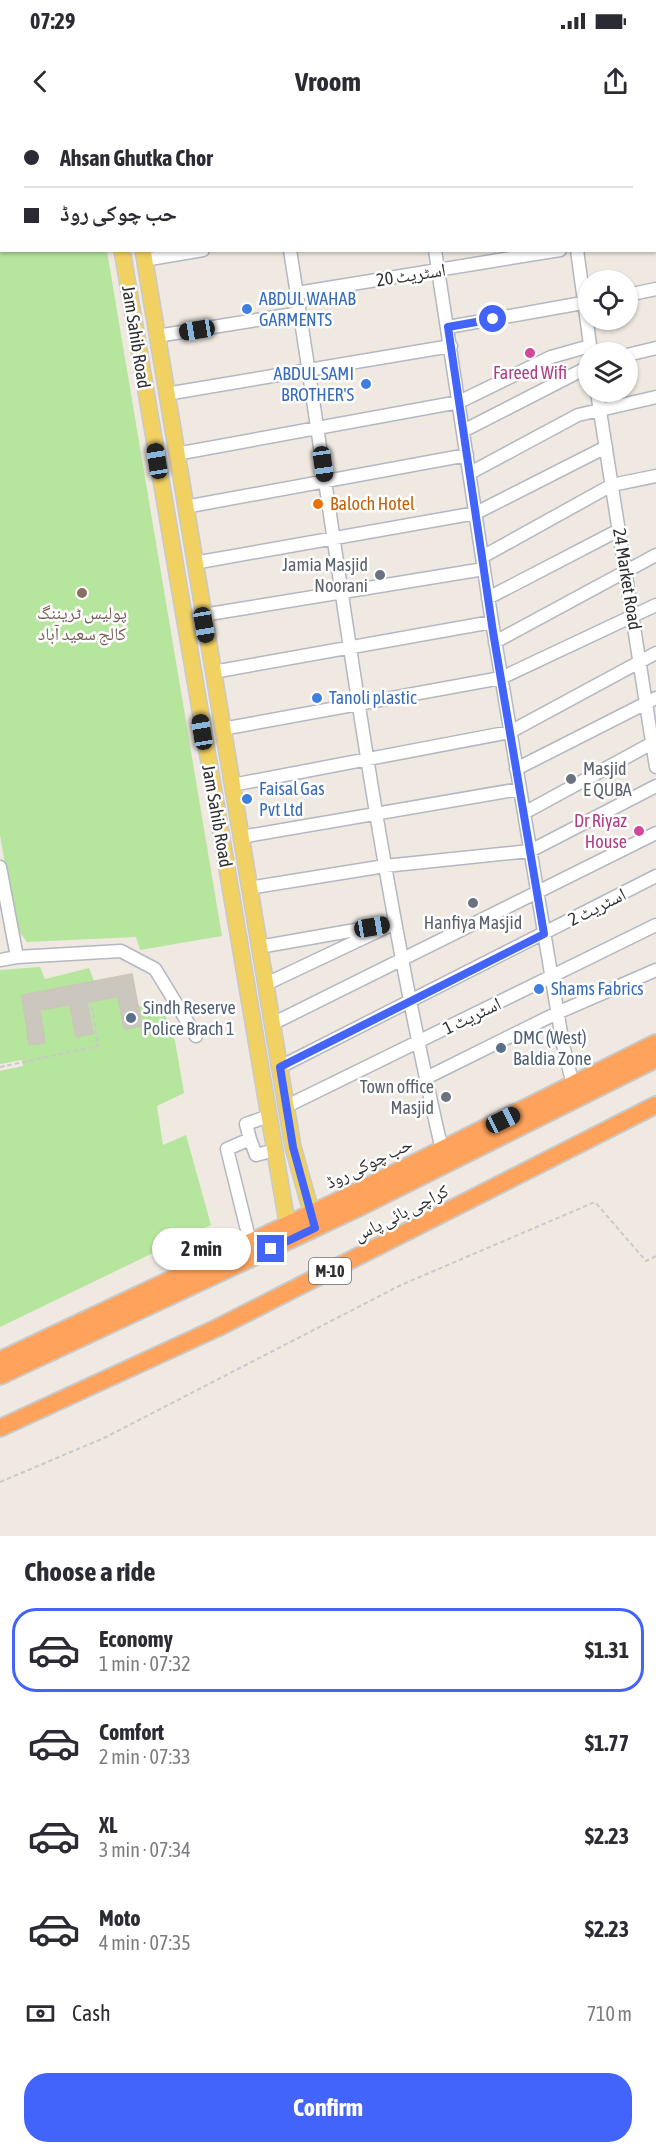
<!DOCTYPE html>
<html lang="en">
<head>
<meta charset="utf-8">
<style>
	body { margin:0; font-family:"Asap Condensed","Noto Naskh Arabic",sans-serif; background:#f7f7f7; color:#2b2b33; height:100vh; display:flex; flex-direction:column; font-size:22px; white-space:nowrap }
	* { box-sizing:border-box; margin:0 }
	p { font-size:20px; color:#7c7c81 }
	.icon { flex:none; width:33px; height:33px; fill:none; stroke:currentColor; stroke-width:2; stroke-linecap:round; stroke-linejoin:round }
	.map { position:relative; height:1416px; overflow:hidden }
	.side { display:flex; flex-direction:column; background:#fff; flex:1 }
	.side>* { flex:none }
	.hud { position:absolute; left:0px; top:0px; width:657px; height:132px; box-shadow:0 2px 4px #0004; display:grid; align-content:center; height:132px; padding:0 24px; background:#fff }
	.tools { position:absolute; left:578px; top:150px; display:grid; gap:12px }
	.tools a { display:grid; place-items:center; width:60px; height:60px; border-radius:50%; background:#fff; box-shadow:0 2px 4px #0004; font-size:30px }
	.end { position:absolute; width:27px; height:27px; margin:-14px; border:8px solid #4264fb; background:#fff; box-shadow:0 0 0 3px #fff }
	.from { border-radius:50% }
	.bubble { position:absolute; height:42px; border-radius:21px; background:#fff; box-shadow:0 2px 4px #0004; font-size:20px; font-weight:700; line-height:42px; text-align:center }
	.car { position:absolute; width:18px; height:36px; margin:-18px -9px; border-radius:8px; box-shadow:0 0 4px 2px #0007; background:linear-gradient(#222 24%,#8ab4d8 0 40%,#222 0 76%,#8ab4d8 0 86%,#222 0) }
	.hud b { display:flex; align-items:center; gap:21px; height:57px; font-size:22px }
	.hud b+b { border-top:2px solid #e1e1e2 }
	.hud i { width:15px; height:15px; background:#2b2b33 }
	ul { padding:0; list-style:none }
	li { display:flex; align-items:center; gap:18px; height:84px; margin:0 12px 9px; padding:0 12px; border:3px solid transparent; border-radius:24px }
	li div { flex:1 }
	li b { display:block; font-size:22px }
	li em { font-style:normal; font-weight:700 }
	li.selected { border-color:#4264fb }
	li>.icon { width:54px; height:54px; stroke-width:1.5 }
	h2 { padding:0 24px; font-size:27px; line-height:72px }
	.pay { display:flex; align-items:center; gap:15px; height:66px; padding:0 24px; font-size:22px }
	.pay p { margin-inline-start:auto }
	.button { display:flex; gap:12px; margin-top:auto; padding:12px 24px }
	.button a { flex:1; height:69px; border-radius:24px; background:#4264fb; color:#fff; font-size:24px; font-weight:700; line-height:69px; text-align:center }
	.status { display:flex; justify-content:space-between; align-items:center; height:42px; padding:0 30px; background:#fff; direction:ltr }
	.status svg { height:16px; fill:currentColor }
	header { display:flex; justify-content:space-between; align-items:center; height:78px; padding:0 24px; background:#fff; font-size:27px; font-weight:700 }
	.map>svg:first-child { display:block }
</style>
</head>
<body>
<div class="status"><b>07:29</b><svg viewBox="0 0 49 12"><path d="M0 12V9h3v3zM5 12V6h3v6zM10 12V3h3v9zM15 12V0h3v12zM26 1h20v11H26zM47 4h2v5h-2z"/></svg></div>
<header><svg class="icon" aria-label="back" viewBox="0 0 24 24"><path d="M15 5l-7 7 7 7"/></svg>Vroom<svg class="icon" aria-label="share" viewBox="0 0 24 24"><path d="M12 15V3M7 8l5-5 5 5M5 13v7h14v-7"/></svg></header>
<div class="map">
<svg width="656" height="1416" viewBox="0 0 656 1416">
	<rect width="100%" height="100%" fill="#efe9e1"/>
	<!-- green -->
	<path fill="#b6e59e" d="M 0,0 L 85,0 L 2,2 L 2,130 L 107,131 L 222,816 L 140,830 L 136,817 L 27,822 L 16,807 L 0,715 Z
		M 40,847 L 45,859 L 89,848 L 94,861 L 23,875 L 30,925 L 45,922 L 40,890 L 70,885 L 76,917 L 93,914 L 87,882 L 118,877 L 138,886 L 163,889 L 175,921 L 184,973 L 157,986 L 163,1025 L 186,1015 L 211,1105 L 0,1207 L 0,951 L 23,946 L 22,940 L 0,944 L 0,850 Z"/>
	<!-- building -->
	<path fill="#cbc7bf" stroke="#cbc5ba" stroke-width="1.5" d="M 132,854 L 142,906 L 124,909 L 118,877 L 87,882 L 93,914 L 76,917 L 70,885 L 40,890 L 45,923 L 29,925 L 22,875 Z"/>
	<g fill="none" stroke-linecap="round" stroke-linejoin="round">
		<!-- minor casing -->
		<g stroke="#b4b7c1" stroke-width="15">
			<path id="minor" d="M 269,0 L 269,2
				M 413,0 L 413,2
				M 558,0 L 559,2
				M 321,2 L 331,0
				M 656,3 L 656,2
				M 290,130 C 338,431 373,733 442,1030
				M 435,130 L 492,502 L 563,925 L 573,965
				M 577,130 L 591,232
				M 144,140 L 203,130
				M 297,173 L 560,130
				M 627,175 L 656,169
				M 448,207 L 588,182
				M 157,216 L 300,193
				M 627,235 L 656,228
				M 597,272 L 656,647
				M 166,274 L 451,226
				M 463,311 L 588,247
				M 176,334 L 459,282 L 551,237 L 590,226
				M 470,353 L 578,295 L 656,277
				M 185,387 L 467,335
				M 482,437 L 612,365 L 656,356
				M 194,443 L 476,393 L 606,327
				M 488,478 L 619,410
				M 203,495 L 484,449
				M 495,522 L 656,435
				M 213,552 L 492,502
				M 222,609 L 501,558 L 656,485
				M 516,649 L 656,578
				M 232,665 L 510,612 L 656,533
				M 524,693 L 656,621
				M 241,717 L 520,669
				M 0,747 L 17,837 L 0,840
				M 249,768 L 385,746 L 530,731 L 656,666
				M 259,827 L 395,803 L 266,864
				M 17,837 L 121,831 L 155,849 L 196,916
				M 272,904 L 656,713
				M 280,947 L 656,756
				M 426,958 L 557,893 L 656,850
				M 287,986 L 656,805
				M 250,1019 L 246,1004 L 269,996
				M 250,1122 L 227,1029 L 250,1019 L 256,1035 L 275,1030"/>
		</g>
		<!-- major casing -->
		<g stroke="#c9c9c9" stroke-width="18">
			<path id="major" d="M 100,0 L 100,2
				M 121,0 L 121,2
				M 122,130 L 289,1114
				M 143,130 L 293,1027 L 315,1105"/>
		</g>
		<!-- highway casing -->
		<g stroke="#c9c9c9" stroke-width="20">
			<path id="highway" d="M 0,1240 L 348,1076 L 656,923
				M 0,1256 L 356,1089 L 656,939
				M 0,1308 L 217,1208 L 656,985"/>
		</g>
		<!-- path -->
		<path stroke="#c9c9c9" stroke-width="2" stroke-dasharray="4.5 3" stroke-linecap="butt" d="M 0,947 L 98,926 L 91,881
			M 0,1362 L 104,1318 L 401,1165 L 595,1082 L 646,1141 L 656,1136"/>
		<!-- minor -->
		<use href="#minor" stroke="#fff" stroke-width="12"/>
		<!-- major -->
		<use href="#major" stroke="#f2d163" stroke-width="15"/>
		<!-- highway -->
		<use href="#highway" stroke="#ffa35c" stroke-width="16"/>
	</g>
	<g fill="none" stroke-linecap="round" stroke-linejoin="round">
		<!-- route -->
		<path stroke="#4264fb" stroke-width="8" d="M 271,1129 L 315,1108 L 293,1027 L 280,947 L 544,814 L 493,512 L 448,207 L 493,199"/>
	</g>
	<!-- markers -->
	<g fill="#3f7fe0" stroke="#fff" stroke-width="2">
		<circle cx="247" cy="189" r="6"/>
		<circle cx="366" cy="264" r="6"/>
		<circle cx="317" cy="578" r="6"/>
		<circle cx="247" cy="679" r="6"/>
		<circle cx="539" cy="869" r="6"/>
	</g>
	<g fill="#d1479c" stroke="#fff" stroke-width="2">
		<circle cx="530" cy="233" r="6"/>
		<circle cx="639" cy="711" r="6"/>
	</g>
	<circle fill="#e8710a" stroke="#fff" stroke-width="2" cx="318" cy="384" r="6"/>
	<g fill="#6b7280" stroke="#fff" stroke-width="2">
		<circle cx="380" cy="455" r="6"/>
		<circle cx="571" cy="659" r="6"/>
		<circle cx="473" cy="783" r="6"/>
		<circle cx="446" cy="977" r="6"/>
	</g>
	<circle fill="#8d6e63" stroke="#fff" stroke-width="2" cx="82" cy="473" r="6"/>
	<g fill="#5c6f8a" stroke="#fff" stroke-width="2">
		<circle cx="131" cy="898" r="6"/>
		<circle cx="501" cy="928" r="6"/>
	</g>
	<g text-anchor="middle" stroke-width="5" stroke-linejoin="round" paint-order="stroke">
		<!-- shield labels -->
		<rect fill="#fff" stroke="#6d6d6d" stroke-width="1.5" x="309" y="1138" width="42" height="26" rx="4.5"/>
		<g font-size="16" font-weight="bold" fill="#2e2e2e">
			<text x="330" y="1157">M-10</text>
		</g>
		<!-- street labels -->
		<g font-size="18" fill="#2e2e2e" stroke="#fff">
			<text transform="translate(411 155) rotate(-9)" y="6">اسٹریٹ 20</text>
			<text transform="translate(136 217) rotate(81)" y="6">Jam Sahib Road</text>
			<text transform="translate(627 459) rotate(81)" y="6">24 Market Road</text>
			<text transform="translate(217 696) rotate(80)" y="6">Jam Sahib Road</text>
			<text transform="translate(597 787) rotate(-27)" y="6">اسٹریٹ 2</text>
			<text transform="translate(472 896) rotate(-26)" y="6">اسٹریٹ 1</text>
			<text transform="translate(369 1043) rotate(-26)" y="6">حب چوکی روڈ</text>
			<text transform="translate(401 1093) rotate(-27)" y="6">کراچی بائی پاس</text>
		</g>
		<!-- shop labels -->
		<g font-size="18" fill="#366cbe" stroke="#fff" text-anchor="start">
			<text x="259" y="185">ABDUL WAHAB<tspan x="259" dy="21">GARMENTS</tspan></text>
			<text x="354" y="260" text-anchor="end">ABDUL SAMI<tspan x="354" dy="21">BROTHER'S</tspan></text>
			<text x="329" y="584">Tanoli plastic</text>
			<text x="259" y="675">Faisal Gas<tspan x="259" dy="21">Pvt Ltd</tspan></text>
			<text x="551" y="875">Shams Fabrics</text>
		</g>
		<!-- hotel labels -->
		<g font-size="18" fill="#b23c85" stroke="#fff">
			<text x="530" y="259">Fareed Wifi</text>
			<text x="627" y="707" text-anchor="end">Dr Riyaz<tspan x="627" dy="21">House</tspan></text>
		</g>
		<!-- food labels -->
		<g font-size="18" fill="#c56008" stroke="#fff" text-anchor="start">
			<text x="330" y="390">Baloch Hotel</text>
		</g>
		<!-- worship labels -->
		<g font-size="18" fill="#5b616d" stroke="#fff" text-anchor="end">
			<text x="368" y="451">Jamia Masjid<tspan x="368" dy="21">Noorani</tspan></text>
			<text x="583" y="655" text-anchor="start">Masjid<tspan x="583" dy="21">E QUBA</tspan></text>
			<text x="473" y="809" text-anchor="middle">Hanfiya Masjid</text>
			<text x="434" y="973">Town office<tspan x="434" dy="21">Masjid</tspan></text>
		</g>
		<!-- education labels -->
		<g font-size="18" fill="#785e54" stroke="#fff">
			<text x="82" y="499">پولیس ٹریننگ<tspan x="82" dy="21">کالج سعید آباد</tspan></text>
		</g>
		<!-- service labels -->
		<g font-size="18" fill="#4e5e75" stroke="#fff" text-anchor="start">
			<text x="143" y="894">Sindh Reserve<tspan x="143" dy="21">Police Brach 1</tspan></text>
			<text x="513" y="924">DMC (West)<tspan x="513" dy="21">Baldia Zone</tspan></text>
		</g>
	</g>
</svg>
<div class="tools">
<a><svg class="icon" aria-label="locate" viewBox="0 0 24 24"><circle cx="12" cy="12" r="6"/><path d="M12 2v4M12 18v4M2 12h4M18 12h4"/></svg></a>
<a><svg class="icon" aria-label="layers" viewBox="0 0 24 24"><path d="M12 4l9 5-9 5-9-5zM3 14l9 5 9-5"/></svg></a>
</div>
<i class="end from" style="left:493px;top:199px"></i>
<i class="end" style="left:271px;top:1129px"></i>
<div class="bubble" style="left:152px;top:1108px;width:99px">2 min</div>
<i class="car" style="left:197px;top:210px;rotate:261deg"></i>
<i class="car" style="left:157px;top:341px;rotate:351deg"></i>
<i class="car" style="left:323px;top:344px;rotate:172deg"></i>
<i class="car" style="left:204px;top:505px;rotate:170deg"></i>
<i class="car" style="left:202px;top:612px;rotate:351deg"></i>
<i class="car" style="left:372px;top:807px;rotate:80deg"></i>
<i class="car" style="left:503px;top:1000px;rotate:64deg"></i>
<div class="hud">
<b><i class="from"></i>Ahsan Ghutka Chor</b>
<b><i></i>حب چوکی روڈ</b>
</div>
</div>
<section class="side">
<h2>Choose a ride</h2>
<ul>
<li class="selected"><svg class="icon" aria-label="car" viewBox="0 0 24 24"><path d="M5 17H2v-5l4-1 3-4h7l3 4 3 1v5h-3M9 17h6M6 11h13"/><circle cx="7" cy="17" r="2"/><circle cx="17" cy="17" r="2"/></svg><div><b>Economy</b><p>1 min · 07:32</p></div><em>$1.31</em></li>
<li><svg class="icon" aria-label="car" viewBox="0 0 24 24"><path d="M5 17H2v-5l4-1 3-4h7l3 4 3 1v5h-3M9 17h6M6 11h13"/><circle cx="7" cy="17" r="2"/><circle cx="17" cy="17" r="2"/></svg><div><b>Comfort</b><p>2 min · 07:33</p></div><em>$1.77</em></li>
<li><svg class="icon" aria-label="car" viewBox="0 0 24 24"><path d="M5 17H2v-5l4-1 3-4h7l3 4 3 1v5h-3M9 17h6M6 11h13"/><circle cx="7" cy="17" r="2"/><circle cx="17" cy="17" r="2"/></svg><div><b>XL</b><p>3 min · 07:34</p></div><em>$2.23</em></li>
<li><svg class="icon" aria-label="car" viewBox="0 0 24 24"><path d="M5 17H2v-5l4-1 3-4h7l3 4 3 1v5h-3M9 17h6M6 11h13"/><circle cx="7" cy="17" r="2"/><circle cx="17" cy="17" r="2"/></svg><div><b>Moto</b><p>4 min · 07:35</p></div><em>$2.23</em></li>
</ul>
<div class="pay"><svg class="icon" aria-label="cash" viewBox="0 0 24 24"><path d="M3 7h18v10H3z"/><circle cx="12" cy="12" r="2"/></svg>Cash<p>710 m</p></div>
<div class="button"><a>Confirm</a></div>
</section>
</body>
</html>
